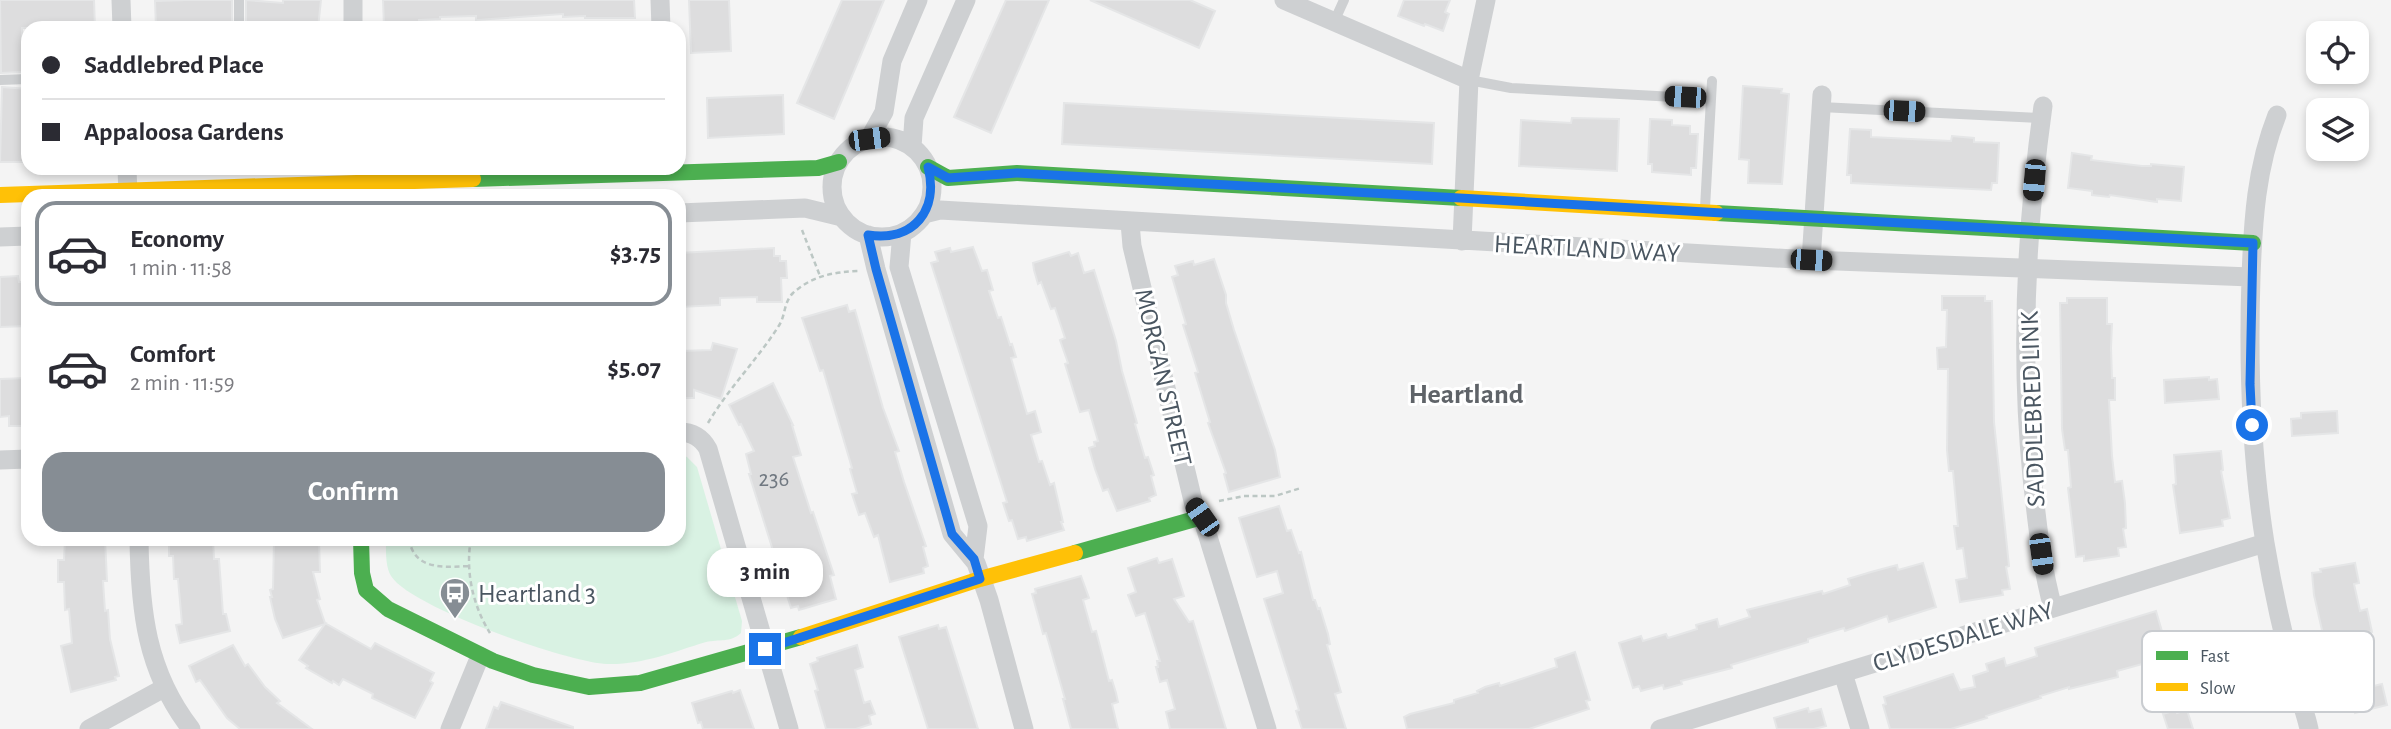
<!DOCTYPE html>
<html lang="en">
<head>
<meta charset="utf-8">
<style>
	body { margin:0; font-family:"Alegreya Sans",sans-serif; background:#f2f2f3; color:#2b2b33; height:100vh; display:flex; flex-direction:column; font-size:26px; white-space:nowrap }
	* { box-sizing:border-box; margin:0 }
	p { font-size:23px; color:#7c7c81 }
	.icon { flex:none; width:38px; height:38px; fill:none; stroke:currentColor; stroke-width:2; stroke-linecap:round; stroke-linejoin:round }
	.map { position:relative; flex:1; overflow:hidden }
	.side { position:absolute; left:21px; top:189px; width:665px; height:357px; display:flex; flex-direction:column; background:#fff; border-radius:21px; box-shadow:0 4px 10px #0003 }
	.side>* { flex:none }
	.banner { position:absolute; left:21px; top:21px; width:665px; height:154px; border-radius:21px; box-shadow:0 4px 10px #0003; display:grid; align-content:center; height:154px; padding:0 21px; background:#fff }
	.buttons { position:absolute; left:2306px; top:21px; display:grid; gap:14px }
	.buttons a { display:grid; place-items:center; width:63px; height:63px; border-radius:14px; background:#fff; box-shadow:0 4px 10px #0003; font-size:35px }
	.end { position:absolute; width:32px; height:32px; margin:-16px; border:9px solid #1a73e8; background:#fff; box-shadow:0 0 0 4px #fff }
	.from { border-radius:50% }
	.bubble { position:absolute; height:49px; border-radius:21px; background:#fff; box-shadow:0 4px 10px #0003; font-size:23px; font-weight:700; line-height:49px; text-align:center }
	.car { position:absolute; width:21px; height:42px; margin:-21px -10px; border-radius:9px; box-shadow:0 0 5px 2px #0007; background:linear-gradient(#222 24%,#8ab4d8 0 40%,#222 0 76%,#8ab4d8 0 86%,#222 0) }
	.banner b { display:flex; align-items:center; gap:24px; height:66px; font-size:26px }
	.banner b+b { border-top:2px solid #e1e1e2 }
	.banner i { width:18px; height:18px; background:#2b2b33 }
	ul { padding:12px 0 0; list-style:none }
	li { display:flex; align-items:center; gap:21px; height:105px; margin:0 14px 10px; padding:0 7px; border:4px solid transparent; border-radius:21px }
	li div { flex:1 }
	li b { display:block; font-size:26px }
	li em { font-style:normal; font-weight:700 }
	li.current { border-color:#868d94 }
	li>.icon { width:63px; height:63px; stroke-width:1.5 }
	.action { display:flex; gap:14px; margin-top:auto; padding:14px 21px }
	.action a { flex:1; height:80px; border-radius:21px; background:#868d94; color:#fff; font-size:28px; font-weight:700; line-height:80px; text-align:center }
	.map>svg:first-child { display:block }
</style>
</head>
<body>
<div class="map">
<svg width="2391" height="729" viewBox="0 0 2391 729">
	<rect width="100%" height="100%" fill="#f4f4f4"/>
	<!-- green -->
	<path fill="#d9f2e3" d="M 679,453 L 687,457 L 697,467 L 742,621 L 741,633 C 730,643 719,639 706,642 C 673,652 642,665 607,664 C 569,663 410,607 391,576 C 385,566 386,550 386,539 L 679,539 Z"/>
	<!-- building -->
	<path fill="#ddddde" stroke="#e5e6e7" stroke-width="2" d="M 0,0 L 94,0 L 95,28 L 22,28 L 22,72 L 1,73 Z
		M 187,0 L 232,0 L 232,28 L 156,28 L 155,1 Z
		M 246,0 L 283,3 L 283,0 L 321,0 L 318,28 L 246,28 Z
		M 383,0 L 634,0 L 635,18 L 585,18 L 585,16 L 563,17 L 563,14 L 476,20 L 476,16 L 440,17 L 440,19 L 419,20 L 419,23 L 384,27 Z
		M 689,0 L 729,0 L 731,51 L 691,53 Z
		M 842,0 L 884,0 L 834,119 L 797,103 Z
		M 1006,0 L 1049,0 L 991,133 L 954,117 Z
		M 1090,0 L 1190,0 L 1215,11 L 1199,48 Z
		M 1404,0 L 1450,0 L 1445,12 L 1449,14 L 1443,31 L 1425,24 L 1424,26 L 1398,16 Z
		M 1743,86 L 1782,89 L 1781,93 L 1789,94 L 1782,184 L 1748,183 L 1749,160 L 1739,159 Z
		M 2,87 L 28,89 L 28,107 L 23,107 L 25,162 L 0,162 Z
		M 783,95 L 784,134 L 708,138 L 707,98 Z
		M 1064,103 L 1434,123 L 1432,164 L 1062,144 Z
		M 1572,118 L 1619,119 L 1617,171 L 1519,166 L 1521,120 L 1571,123 Z
		M 1650,119 L 1672,120 L 1672,125 L 1690,126 L 1690,134 L 1698,134 L 1696,168 L 1691,168 L 1691,175 L 1652,172 L 1652,164 L 1648,164 Z
		M 1850,129 L 1871,130 L 1871,137 L 1951,141 L 1952,136 L 1974,138 L 1974,142 L 1999,143 L 1997,183 L 1992,183 L 1991,190 L 1851,183 L 1851,175 L 1847,175 Z
		M 2072,153 L 2092,156 L 2091,160 L 2142,166 L 2151,166 L 2151,164 L 2184,167 L 2181,201 L 2157,199 L 2157,202 L 2110,195 L 2109,197 L 2092,195 L 2092,191 L 2068,188 Z
		M 973,247 L 982,271 L 987,270 L 993,290 L 989,291 L 998,318 L 1001,317 L 1010,345 L 1012,344 L 1016,357 L 1011,358 L 1027,414 L 1035,411 L 1041,432 L 1031,435 L 1039,462 L 1042,461 L 1050,485 L 1054,483 L 1063,522 L 1061,522 L 1064,530 L 1027,541 L 1026,537 L 1018,539 L 1012,520 L 1009,521 L 1003,503 L 1007,502 L 931,263 L 938,261 L 935,252 L 950,248 L 951,252 Z
		M 774,248 L 774,256 L 780,256 L 780,261 L 786,261 L 787,278 L 781,278 L 782,302 L 757,302 L 757,297 L 720,298 L 720,305 L 679,307 L 679,253 Z
		M 1069,252 L 1071,256 L 1078,253 L 1084,273 L 1094,270 L 1116,341 L 1122,371 L 1137,423 L 1135,424 L 1145,458 L 1148,457 L 1154,475 L 1151,476 L 1156,495 L 1149,498 L 1150,501 L 1117,511 L 1108,489 L 1103,491 L 1095,469 L 1089,448 L 1095,446 L 1094,442 L 1098,441 L 1089,410 L 1080,412 L 1065,364 L 1068,363 L 1060,340 L 1065,338 L 1055,308 L 1051,309 L 1041,282 L 1038,284 L 1034,270 L 1033,263 Z
		M 1214,259 L 1226,295 L 1226,303 L 1234,330 L 1275,450 L 1280,477 L 1229,492 L 1224,474 L 1226,473 L 1208,423 L 1210,422 L 1195,373 L 1198,372 L 1183,325 L 1186,324 L 1172,277 L 1178,275 L 1175,266 L 1193,261 L 1194,265 Z
		M 18,276 L 19,282 L 28,282 L 28,326 L 0,327 L 0,277 Z
		M 1942,296 L 1985,296 L 1985,301 L 1992,301 L 1994,422 L 2009,566 L 2006,567 L 2010,589 L 2002,590 L 2003,595 L 1960,602 L 1956,580 L 1967,578 L 1963,548 L 1957,549 L 1954,526 L 1958,526 L 1953,471 L 1949,471 L 1947,450 L 1948,369 L 1938,369 L 1937,348 L 1946,347 L 1947,310 L 1942,310 Z
		M 2067,298 L 2107,298 L 2107,324 L 2112,324 L 2111,348 L 2112,378 L 2115,378 L 2115,400 L 2109,400 L 2112,456 L 2115,482 L 2122,481 L 2125,503 L 2126,528 L 2123,529 L 2126,547 L 2118,548 L 2119,556 L 2084,561 L 2084,556 L 2076,557 L 2068,488 L 2071,487 L 2068,450 L 2065,450 L 2062,429 L 2060,303 L 2067,303 Z
		M 847,305 L 849,312 L 855,310 L 883,408 L 899,451 L 895,452 L 904,482 L 926,546 L 923,547 L 928,566 L 923,568 L 924,573 L 890,582 L 878,535 L 874,537 L 865,513 L 859,515 L 852,494 L 857,493 L 850,469 L 852,468 L 823,370 L 820,371 L 802,318 Z
		M 713,343 L 737,349 L 721,399 L 694,390 L 694,398 L 679,398 L 680,351 L 711,350 Z
		M 2209,377 L 2209,380 L 2217,379 L 2219,399 L 2165,403 L 2164,380 Z
		M 26,378 L 27,426 L 9,426 L 9,416 L 0,417 L 0,379 Z
		M 773,383 L 793,425 L 792,425 L 801,455 L 793,457 L 811,513 L 813,512 L 834,575 L 830,576 L 836,599 L 799,610 L 798,606 L 791,608 L 749,474 L 751,474 L 746,454 L 754,451 L 741,424 L 739,425 L 729,405 Z
		M 2337,411 L 2338,433 L 2292,436 L 2291,419 L 2301,418 L 2301,413 Z
		M 2221,451 L 2223,470 L 2221,471 L 2230,518 L 2222,520 L 2223,526 L 2180,533 L 2173,485 L 2176,484 L 2174,455 Z
		M 1279,506 L 1287,531 L 1291,530 L 1299,553 L 1301,552 L 1313,600 L 1315,600 L 1318,609 L 1320,608 L 1328,634 L 1330,644 L 1327,645 L 1341,692 L 1335,694 L 1346,729 L 1302,729 L 1296,711 L 1299,710 L 1264,599 L 1283,593 L 1277,571 L 1257,577 L 1239,518 Z
		M 65,539 L 105,539 L 107,581 L 103,581 L 105,611 L 108,610 L 110,639 L 119,676 L 115,677 L 116,680 L 71,692 L 61,646 L 72,643 L 69,609 L 65,610 L 64,582 L 58,582 L 58,560 L 64,560 Z
		M 169,539 L 213,539 L 214,559 L 219,559 L 223,614 L 226,614 L 230,631 L 180,643 L 176,625 L 182,624 L 178,579 L 174,579 L 173,556 L 169,556 Z
		M 274,539 L 319,539 L 320,572 L 313,572 L 320,599 L 317,600 L 325,623 L 371,649 L 375,643 L 434,673 L 430,681 L 433,683 L 415,718 L 372,698 L 373,694 L 343,679 L 339,685 L 333,681 L 332,683 L 306,668 L 308,666 L 299,660 L 325,624 L 283,638 L 275,619 L 270,597 L 272,597 L 270,590 L 273,589 Z
		M 1157,558 L 1159,563 L 1172,559 L 1184,596 L 1174,599 L 1189,622 L 1193,621 L 1226,729 L 1170,729 L 1166,712 L 1175,709 L 1167,680 L 1160,682 L 1156,667 L 1158,667 L 1157,661 L 1160,661 L 1145,613 L 1136,616 L 1128,595 L 1136,592 L 1128,568 Z
		M 1923,563 L 1936,607 L 1889,622 L 1887,616 L 1845,631 L 1844,628 L 1808,639 L 1808,642 L 1731,665 L 1732,668 L 1681,681 L 1682,684 L 1664,689 L 1663,685 L 1641,691 L 1639,686 L 1633,688 L 1619,643 L 1641,636 L 1643,641 L 1666,634 L 1668,638 L 1697,629 L 1696,625 L 1717,619 L 1719,627 L 1750,617 L 1747,610 L 1822,591 L 1823,594 L 1850,585 L 1848,579 L 1871,572 L 1897,565 L 1898,570 Z
		M 2355,563 L 2359,583 L 2354,584 L 2360,611 L 2367,609 L 2372,632 L 2365,633 L 2370,656 L 2343,662 L 2342,658 L 2329,661 L 2314,595 L 2312,573 L 2321,572 L 2320,569 Z
		M 1081,576 L 1089,598 L 1083,600 L 1092,632 L 1096,631 L 1109,681 L 1112,680 L 1116,693 L 1118,702 L 1112,704 L 1118,729 L 1071,729 L 1063,699 L 1065,699 L 1046,633 L 1043,634 L 1032,594 L 1036,593 L 1035,589 Z
		M 2156,611 L 2171,662 L 2156,666 L 2155,663 L 2147,666 L 2146,663 L 2117,671 L 2118,677 L 2069,689 L 2069,687 L 2040,696 L 2041,698 L 1986,716 L 1987,718 L 1951,729 L 1890,729 L 1883,705 L 1886,704 L 1884,697 L 1953,674 L 1960,690 L 1975,687 L 1973,676 L 1988,671 L 1986,664 L 2004,658 L 2006,666 L 2037,656 L 2035,648 Z
		M 938,625 L 939,629 L 946,627 L 978,729 L 928,729 L 899,637 Z
		M 233,645 L 245,666 L 248,664 L 265,687 L 280,701 L 277,703 L 312,729 L 240,729 L 227,718 L 200,680 L 196,682 L 189,666 Z
		M 857,645 L 863,667 L 855,670 L 864,703 L 870,701 L 875,714 L 869,716 L 871,724 L 856,729 L 826,729 L 815,691 L 818,690 L 810,664 L 818,661 L 817,658 Z
		M 1575,652 L 1590,700 L 1586,701 L 1589,709 L 1529,729 L 1407,729 L 1404,717 L 1410,714 L 1454,703 L 1454,700 L 1478,693 L 1477,691 L 1485,687 L 1499,683 L 1500,686 L 1557,667 L 1555,659 Z
		M 2382,684 L 2387,705 L 2355,713 L 2354,709 L 2344,711 L 2340,694 Z
		M 740,690 L 754,729 L 703,729 L 701,722 L 698,723 L 692,703 L 732,691 L 733,693 Z
		M 501,702 L 573,727 L 573,729 L 486,729 L 494,707 L 498,709 Z
		M 1808,708 L 1809,712 L 1821,709 L 1826,726 L 1814,729 L 1777,729 L 1774,718 Z
		M 2176,710 L 2177,713 L 2187,710 L 2193,729 L 2168,729 L 2163,714 Z"/>
	<g fill="none" stroke-linecap="round" stroke-linejoin="round">
		<!-- path -->
		<path stroke="#bcc7c4" stroke-width="2.5" stroke-dasharray="5 3.5" stroke-linecap="butt" d="M 802,230 L 820,276
			M 708,423 C 728,389 757,360 778,327 C 786,316 783,303 793,293 C 812,276 833,272 858,271
			M 1219,501 L 1244,496 L 1275,496 L 1301,488
			M 409,539 C 414,571 445,567 469,566
			M 471,539 C 465,571 473,606 490,633"/>
		<!-- lane -->
		<path stroke="#ced0d2" stroke-width="10" d="M 239,0 L 239,28
			M 1334,22 L 1344,0
			M 0,80 L 28,79
			M 1469,80 L 1511,88 L 1711,99
			M 1821,107 L 2041,118
			M 1705,208 L 1712,81"/>
		<!-- street -->
		<path stroke="#ced0d2" stroke-width="19" d="M 121,0 L 122,28
			M 660,0 L 661,28
			M 1284,0 L 1469,80
			M 353,28 L 353,0
			M 2043,106 C 2026,228 2020,354 2032,477 C 2037,521 2041,565 2053,608
			M 2277,115 C 2256,168 2253,221 2251,277 C 2248,366 2251,455 2265,543 C 2273,591 2284,640 2297,688 C 2301,702 2306,715 2309,729
			M832 187a50 50 0 1 1 100 0a50 50 0 1 1-100 0Z
			M 869,139 L 884,112 L 892,61 L 918,0
			M 912,147 L 914,118 L 966,0
			M 127,168 L 128,196
			M 679,213 L 805,208 L 842,217
			M 924,214 L 940,210 L 1811,260 L 2251,277
			M 1130,223 L 1132,246 L 1194,505 L 1202,517 L 1267,729
			M 902,233 L 899,267 L 978,526 L 974,559
			M 868,235 L 876,269 L 952,534 L 976,563 L 989,600 L 1024,729
			M 0,237 L 28,236
			M 1462,241 L 1469,80 L 1486,0
			M 1811,260 L 1822,95
			M 679,432 C 692,432 702,438 708,449 L 789,729
			M 0,460 L 28,459
			M 139,539 C 140,610 146,671 191,729
			M 1843,673 L 1860,729
			M 89,729 L 164,688
			M 450,729 L 480,656
			M 1660,729 L 2265,543"/>
		<!-- fast -->
		<path stroke="#4caf50" stroke-width="16" d="M 928,167 L 948,178 L 1017,173 L 1461,198
			M 473,179 L 818,168 L 839,162
			M 1716,213 L 2253,243
			M 361,539 L 362,573 L 366,590 L 388,609 L 493,661 L 533,675 L 589,687 L 640,683 L 801,637
			M 1075,553 L 1202,517"/>
		<!-- slow -->
		<path stroke="#ffc107" stroke-width="16" d="M 0,195 L 473,179
			M 1461,198 L 1716,213
			M 801,637 L 980,579 L 1075,553"/>
	</g>
	<g fill="none" stroke-linecap="round" stroke-linejoin="round">
		<!-- route -->
		<path stroke="#1a73e8" stroke-width="9" d="M 765,649 L 980,579 L 974,559 L 952,534 L 876,269 L 868,235 C 914,242 939,210 928,167 L 948,178 L 1017,173 L 2253,243 L 2250,384 L 2252,425"/>
	</g>
	<!-- icons -->
	<defs>
		<g id="bus-pin" transform="scale(1.575)"><path d="M0 17L-7.5 6A9.5 9.5 0 1 1 7.5 6Z" fill="#868d94" stroke="#fff"/><path d="M-5-6H5V4H4V6H2V4H-2V6H-4V4H-5ZM-3.5-4V0h7V-4ZM-3.5 1.2v1.5H-2V1.2ZM2 1.2v1.5H3.5V1.2Z" fill="#fff"/></g>
	</defs>
	<g fill-rule="evenodd">
		<use href="#bus-pin" x="455" y="593"/>
	</g>
	<g text-anchor="middle" stroke-width="6" stroke-linejoin="round" paint-order="stroke">
		<!-- number labels -->
		<g font-size="23" fill="#707881">
			<text x="774" y="486">236</text>
		</g>
		<!-- street labels -->
		<g font-size="26" fill="#4a5661" stroke="#fff">
			<text transform="translate(1587 248) rotate(3)" y="9">HEARTLAND WAY</text>
			<text transform="translate(1164 377) rotate(77)" y="9">MORGAN STREET</text>
			<text transform="translate(2032 409) rotate(-92)" y="9">SADDLEBRED LINK</text>
			<text transform="translate(1963 636) rotate(-17)" y="9">CLYDESDALE WAY</text>
		</g>
		<!-- poi labels -->
		<g font-size="26" fill="#4a5661" stroke="#fff" text-anchor="start">
			<text x="478" y="602">Heartland 3</text>
		</g>
		<!-- neighbourhood labels -->
		<g font-size="28" font-weight="bold" fill="#5f6368" stroke="#fff">
			<text x="1466" y="403">Heartland</text>
		</g>
	</g>
	<!-- legend -->
	<rect x="2142" y="631" width="232" height="81" rx="10" fill="#fff" stroke="#c9ccd0" stroke-width="2"/>
	<rect x="2156" y="651" width="32" height="9" fill="#4caf50"/>
	<rect x="2156" y="683" width="32" height="8" fill="#ffc107"/>
	<g font-size="19" fill="#4a5661">
		<text x="2200" y="662">Fast</text>
		<text x="2200" y="694">Slow</text>
	</g>
</svg>
<div class="buttons">
<a><svg class="icon" aria-label="locate" viewBox="0 0 24 24"><circle cx="12" cy="12" r="6"/><path d="M12 2v4M12 18v4M2 12h4M18 12h4"/></svg></a>
<a><svg class="icon" aria-label="layers" viewBox="0 0 24 24"><path d="M12 4l9 5-9 5-9-5zM3 14l9 5 9-5"/></svg></a>
</div>
<i class="end from" style="left:2252px;top:425px"></i>
<i class="end" style="left:765px;top:649px"></i>
<div class="bubble" style="left:707px;top:548px;width:116px">3 min</div>
<i class="car" style="left:1685px;top:97px;rotate:273deg"></i>
<i class="car" style="left:1904px;top:111px;rotate:93deg"></i>
<i class="car" style="left:869px;top:139px;rotate:83deg"></i>
<i class="car" style="left:2034px;top:180px;rotate:185deg"></i>
<i class="car" style="left:1811px;top:260px;rotate:93deg"></i>
<i class="car" style="left:1202px;top:517px;rotate:325deg"></i>
<i class="car" style="left:2041px;top:554px;rotate:172deg"></i>
<div class="banner">
<b><i class="from"></i>Saddlebred Place</b>
<b><i></i>Appaloosa Gardens</b>
</div>
<section class="side">
<ul>
<li class="current"><svg class="icon" aria-label="car" viewBox="0 0 24 24"><path d="M5 17H2v-5l4-1 3-4h7l3 4 3 1v5h-3M9 17h6M6 11h13"/><circle cx="7" cy="17" r="2"/><circle cx="17" cy="17" r="2"/></svg><div><b>Economy</b><p>1 min · 11:58</p></div><em>$3.75</em></li>
<li><svg class="icon" aria-label="car" viewBox="0 0 24 24"><path d="M5 17H2v-5l4-1 3-4h7l3 4 3 1v5h-3M9 17h6M6 11h13"/><circle cx="7" cy="17" r="2"/><circle cx="17" cy="17" r="2"/></svg><div><b>Comfort</b><p>2 min · 11:59</p></div><em>$5.07</em></li>
</ul>
<div class="action"><a>Confirm</a></div>
</section>
</div>
</body>
</html>
